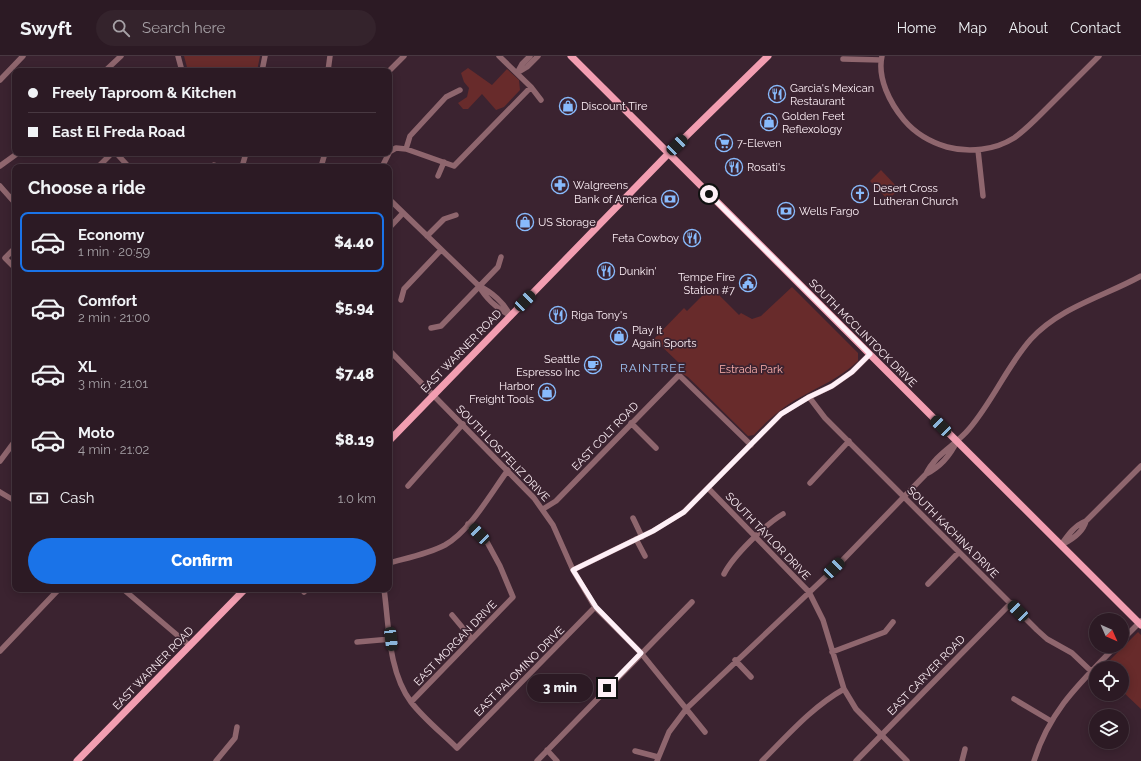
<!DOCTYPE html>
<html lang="en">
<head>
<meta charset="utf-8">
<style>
	body { margin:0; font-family:Raleway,sans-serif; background:#34232c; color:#f1f3f6; height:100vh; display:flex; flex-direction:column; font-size:15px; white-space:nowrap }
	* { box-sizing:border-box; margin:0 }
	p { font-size:13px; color:#a6a1a6 }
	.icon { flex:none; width:22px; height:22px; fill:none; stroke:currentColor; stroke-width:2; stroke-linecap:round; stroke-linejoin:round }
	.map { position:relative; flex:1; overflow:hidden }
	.drawer { position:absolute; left:12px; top:108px; width:380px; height:428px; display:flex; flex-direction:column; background:#2c1a24; border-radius:8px; box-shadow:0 2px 10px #0003,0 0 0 1px #483841 }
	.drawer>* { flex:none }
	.banner { position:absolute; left:12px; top:12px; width:380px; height:88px; border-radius:8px; box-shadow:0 2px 10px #0003,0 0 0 1px #483841; display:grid; align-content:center; height:88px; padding:0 16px; background:#2c1a24 }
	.needle { width:26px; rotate:135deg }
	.fabs { position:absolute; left:1089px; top:557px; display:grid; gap:8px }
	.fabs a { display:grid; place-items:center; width:40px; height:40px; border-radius:50%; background:#2c1a24; box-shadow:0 2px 10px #0003,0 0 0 1px #483841; font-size:20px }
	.end { position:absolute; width:18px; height:18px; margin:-9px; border:5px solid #fef0f7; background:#111; box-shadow:0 0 0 2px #111 }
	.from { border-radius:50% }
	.bubble { position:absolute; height:28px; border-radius:14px; background:#2c1a24; box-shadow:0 2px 10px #0003,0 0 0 1px #483841; font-size:13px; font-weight:800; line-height:28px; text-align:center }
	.car { position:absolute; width:12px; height:24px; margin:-12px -6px; border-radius:5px; box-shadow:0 0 3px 1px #0007; background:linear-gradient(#222 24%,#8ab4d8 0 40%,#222 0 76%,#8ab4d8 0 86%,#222 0) }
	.banner b { display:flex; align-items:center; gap:14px; height:38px; font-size:15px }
	.banner b+b { border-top:1px solid #483841 }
	.banner i { width:10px; height:10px; background:#f1f3f6 }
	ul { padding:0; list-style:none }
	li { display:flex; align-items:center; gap:12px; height:60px; margin:0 8px 6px; padding:0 8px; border:2px solid transparent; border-radius:8px }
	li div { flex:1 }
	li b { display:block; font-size:15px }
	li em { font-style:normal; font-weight:800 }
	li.active { border-color:#1a73e8 }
	li>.icon { width:36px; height:36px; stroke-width:1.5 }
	h2 { padding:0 16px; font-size:18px; line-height:48px }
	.pay { display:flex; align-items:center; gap:10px; height:44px; padding:0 16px; font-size:15px }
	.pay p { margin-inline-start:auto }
	.action { display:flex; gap:8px; margin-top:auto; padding:8px 16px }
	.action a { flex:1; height:46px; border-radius:24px; background:#1a73e8; color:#fff; font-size:16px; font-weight:800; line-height:46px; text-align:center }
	header { display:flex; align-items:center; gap:24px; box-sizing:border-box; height:56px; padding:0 20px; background:#2c1a24; border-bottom:1px solid #483841 }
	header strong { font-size:19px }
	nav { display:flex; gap:22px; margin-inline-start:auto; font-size:14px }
	.search { width:280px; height:36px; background:#34232c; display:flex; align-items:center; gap:10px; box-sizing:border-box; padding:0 14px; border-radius:22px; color:#a6a1a6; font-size:15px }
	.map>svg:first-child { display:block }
</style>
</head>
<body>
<header>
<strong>Swyft</strong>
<div class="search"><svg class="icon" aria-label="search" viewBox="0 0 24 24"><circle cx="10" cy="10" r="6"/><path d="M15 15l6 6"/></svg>Search here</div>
<nav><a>Home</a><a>Map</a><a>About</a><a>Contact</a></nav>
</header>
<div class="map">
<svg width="1141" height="705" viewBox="0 0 1141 705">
	<rect width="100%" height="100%" fill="#3b2330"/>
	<!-- green -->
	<path fill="#682b2b" d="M 184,0 L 260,0 L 257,15 L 188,15 Z
		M 468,12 L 492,29 L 507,13 L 519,24 L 520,34 L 504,51 L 496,54 L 482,38 L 468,53 L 463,53 L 458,47 L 467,41 L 469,32 L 464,26 L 461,17 Z
		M 881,114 L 899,133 L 888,144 L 870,125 Z
		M 711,231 L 739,259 L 741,257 L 752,263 L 761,260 L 792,231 L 858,297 L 858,305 C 840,322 820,330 799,342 C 782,351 767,365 754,379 L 748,380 L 688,321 L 681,317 L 679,307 L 654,283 L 684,252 L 687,255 Z
		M 1138,576 L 1141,579 L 1141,653 L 1122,635 L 1122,612 L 1102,612 Z"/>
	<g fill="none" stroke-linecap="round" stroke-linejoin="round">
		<!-- minor -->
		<path stroke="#8f666e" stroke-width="5.5" d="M 178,0 L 182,15
			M 499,0 L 531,31 L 541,44
			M 882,0 C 877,22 890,47 904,64 C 915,77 930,86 947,91 C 969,97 995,94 1014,82 C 1027,73 1039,60 1050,49 C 1066,33 1083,16 1099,0
			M 843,3 L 881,4
			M 105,15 L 121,0
			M 262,15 L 265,0
			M 328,15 L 330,0
			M 389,15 L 404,0
			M 517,17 L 527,11 L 538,0
			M 517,17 L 522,8 L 530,0
			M 0,24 L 23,0
			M 406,93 L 454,110 L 531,31
			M 978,94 L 983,140
			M 389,96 L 396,92 L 406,93 L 410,80 L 446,41 L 460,34
			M 116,97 L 129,111
			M 214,109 L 220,111
			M 0,110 L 18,97
			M 98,111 L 112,97
			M 242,111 L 246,97
			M 321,111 L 325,97
			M 382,111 L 389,97
			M 438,120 L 444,106
			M 0,130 L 15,147
			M 389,143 L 479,230 C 486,243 498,253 511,260
			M 389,172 L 403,157
			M 427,180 L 444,163 L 456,159
			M 15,192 L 5,202 L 15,212
			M 479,230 C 492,236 504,247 510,259
			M 401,244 L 404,233 L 441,194
			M 431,272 L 441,270 L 498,211 L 501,201
			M 389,294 L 534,442 L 553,469 L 573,514 L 595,551 L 641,597 L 705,676
			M 809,341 L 825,362 L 1037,574 L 1047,583 L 1072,597 L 1092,616
			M 631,367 L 656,392
			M 0,405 L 15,385
			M 926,418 C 935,398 956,389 969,373 C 993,345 1007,310 1031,283 C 1060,251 1105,240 1141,220
			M 810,427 L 849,385
			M 408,430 L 463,368
			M 708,432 L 809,536 L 823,564 L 844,633 L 856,653 L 907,705
			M 0,436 L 15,445
			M 543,453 L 556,445 L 679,319 L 751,389
			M 633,462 L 642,481
			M 636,483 L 645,500
			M 1063,488 C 1073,483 1083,476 1086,465
			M 1061,489 C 1068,479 1075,469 1086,465 L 1141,410
			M 389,507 C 407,502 428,498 445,489 C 470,475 491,437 508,414
			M 573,514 L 653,475 L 684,456 L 781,358 L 809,341 L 832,330 L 852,316 L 870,298
			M 724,518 C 733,500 766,468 783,458
			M 928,528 L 959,496
			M 123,533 L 190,590
			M 384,533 C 389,569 388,615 411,646 C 424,663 442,677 457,692 L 595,551
			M 304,536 L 307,533
			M 452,559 L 472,583
			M 1122,584 L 1141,565
			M 357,586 L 391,583
			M 0,595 L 59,533
			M 832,596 L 885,576 L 893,566
			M 735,604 L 751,621
			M 1014,643 L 1051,665
			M 411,646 L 513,541 L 500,510 L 487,486 L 468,468
			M 547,694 L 557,705
			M 635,695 L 658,701
			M 216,705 L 235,682 L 237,671
			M 537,705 L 692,546
			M 657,705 L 669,676 L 687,652 L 835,512 L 926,418 C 940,411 950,400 957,385
			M 762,705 C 788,679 812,651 844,633
			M 856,705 L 1011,547
			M 962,705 L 965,693
			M 1034,705 C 1050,654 1080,627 1116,590"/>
		<!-- major -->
		<path stroke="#f29eb1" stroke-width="7" d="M 571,0 L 1141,569
			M 389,385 L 668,98 L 768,0
			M 77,705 L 245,533"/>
	</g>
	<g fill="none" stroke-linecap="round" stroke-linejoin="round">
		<!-- route -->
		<path stroke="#fef0f7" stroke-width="5" d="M 607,632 L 641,597 L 596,551 L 573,514 L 653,475 L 684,456 L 781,358 L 809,341 L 832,330 L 852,316 L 870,298 L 709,138"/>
	</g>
	<!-- icons -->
	<defs>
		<g id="restaurant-ring" transform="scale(0.9)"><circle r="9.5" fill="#3b2330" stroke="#88bafc" stroke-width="1.5"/><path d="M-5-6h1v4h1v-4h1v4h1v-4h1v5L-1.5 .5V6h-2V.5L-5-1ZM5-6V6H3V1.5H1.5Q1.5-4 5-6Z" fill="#88bafc"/></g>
		<g id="shop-ring" transform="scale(0.9)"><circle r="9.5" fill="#3b2330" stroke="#88bafc" stroke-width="1.5"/><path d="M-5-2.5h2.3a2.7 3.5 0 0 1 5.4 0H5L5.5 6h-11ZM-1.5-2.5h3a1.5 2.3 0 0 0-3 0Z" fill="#88bafc"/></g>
		<g id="supermarket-ring" transform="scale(0.9)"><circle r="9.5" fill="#3b2330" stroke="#88bafc" stroke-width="1.5"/><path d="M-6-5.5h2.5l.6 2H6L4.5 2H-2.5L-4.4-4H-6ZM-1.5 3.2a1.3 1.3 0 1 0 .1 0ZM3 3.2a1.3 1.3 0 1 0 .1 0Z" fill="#88bafc"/></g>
		<g id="pharmacy-ring" transform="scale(0.9)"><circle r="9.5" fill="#3b2330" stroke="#88bafc" stroke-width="1.5"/><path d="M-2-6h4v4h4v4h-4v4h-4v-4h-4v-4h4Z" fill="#88bafc"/></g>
		<g id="church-ring" transform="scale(0.9)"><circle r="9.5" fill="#3b2330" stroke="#88bafc" stroke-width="1.5"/><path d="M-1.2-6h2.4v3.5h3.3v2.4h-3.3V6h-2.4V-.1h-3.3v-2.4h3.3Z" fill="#88bafc"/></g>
		<g id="bank-ring" transform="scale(0.9)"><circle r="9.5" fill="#3b2330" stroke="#88bafc" stroke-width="1.5"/><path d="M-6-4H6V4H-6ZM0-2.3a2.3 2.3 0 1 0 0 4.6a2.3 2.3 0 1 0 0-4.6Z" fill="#88bafc"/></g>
		<g id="civic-ring" transform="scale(0.9)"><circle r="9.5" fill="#3b2330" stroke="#88bafc" stroke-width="1.5"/><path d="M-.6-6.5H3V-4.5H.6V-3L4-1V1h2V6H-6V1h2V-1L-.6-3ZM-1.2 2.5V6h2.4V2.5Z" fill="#88bafc"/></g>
		<g id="cafe-ring" transform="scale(0.9)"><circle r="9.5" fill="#3b2330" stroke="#88bafc" stroke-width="1.5"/><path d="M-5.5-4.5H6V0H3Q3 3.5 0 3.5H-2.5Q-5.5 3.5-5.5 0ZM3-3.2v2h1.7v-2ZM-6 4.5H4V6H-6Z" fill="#88bafc"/></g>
	</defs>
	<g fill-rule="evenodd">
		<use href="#restaurant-ring" x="777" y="38"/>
		<use href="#shop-ring" x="568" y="50"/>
		<use href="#shop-ring" x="769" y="66"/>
		<use href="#supermarket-ring" x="724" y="87"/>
		<use href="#restaurant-ring" x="734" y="111"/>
		<use href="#pharmacy-ring" x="560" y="129"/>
		<use href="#church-ring" x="860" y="138"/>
		<use href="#bank-ring" x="670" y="143"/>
		<use href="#bank-ring" x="786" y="155"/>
		<use href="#shop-ring" x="525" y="166"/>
		<use href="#restaurant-ring" x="692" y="182"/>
		<use href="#restaurant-ring" x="606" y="215"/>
		<use href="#civic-ring" x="748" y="227"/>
		<use href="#restaurant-ring" x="558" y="259"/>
		<use href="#shop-ring" x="619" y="280"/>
		<use href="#cafe-ring" x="593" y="309"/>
		<use href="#shop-ring" x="547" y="336"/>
	</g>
	<g text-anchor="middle" stroke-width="3.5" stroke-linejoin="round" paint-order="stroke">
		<!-- poi labels -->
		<g font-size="11" fill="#fef0f7" stroke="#3b2330" text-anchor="start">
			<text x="790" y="36">Garcia's Mexican<tspan x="790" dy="13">Restaurant</tspan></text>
			<text x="581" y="54">Discount Tire</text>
			<text x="782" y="64">Golden Feet<tspan x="782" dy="13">Reflexology</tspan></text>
			<text x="737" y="91">7-Eleven</text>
			<text x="747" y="115">Rosati's</text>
			<text x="573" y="133">Walgreens</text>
			<text x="873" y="136">Desert Cross<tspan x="873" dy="13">Lutheran Church</tspan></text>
			<text x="657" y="147" text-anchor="end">Bank of America</text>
			<text x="799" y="159">Wells Fargo</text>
			<text x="538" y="170">US Storage</text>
			<text x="679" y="186" text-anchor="end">Feta Cowboy</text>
			<text x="619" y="219">Dunkin'</text>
			<text x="735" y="225" text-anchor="end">Tempe Fire<tspan x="735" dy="13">Station #7</tspan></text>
			<text x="571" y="263">Riga Tony's</text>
			<text x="632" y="278">Play It<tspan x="632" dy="13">Again Sports</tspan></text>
			<text x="580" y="307" text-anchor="end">Seattle<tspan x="580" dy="13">Espresso Inc</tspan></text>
			<text x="534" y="334" text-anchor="end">Harbor<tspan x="534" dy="13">Freight Tools</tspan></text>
		</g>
		<!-- street labels -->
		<g font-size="11" fill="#fef0f7" stroke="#3b2330">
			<text transform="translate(863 277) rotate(45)" y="4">SOUTH MCCLINTOCK DRIVE</text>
			<text transform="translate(461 295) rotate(-46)" y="4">EAST WARNER ROAD</text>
			<text transform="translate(605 380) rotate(-46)" y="4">EAST COLT ROAD</text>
			<text transform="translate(503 397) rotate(46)" y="4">SOUTH LOS FELIZ DRIVE</text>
			<text transform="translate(953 476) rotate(45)" y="4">SOUTH KACHINA DRIVE</text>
			<text transform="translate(768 480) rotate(46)" y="4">SOUTH TAYLOR DRIVE</text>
			<text transform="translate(455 587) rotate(-46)" y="4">EAST MORGAN DRIVE</text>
			<text transform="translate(153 612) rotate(-46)" y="4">EAST WARNER ROAD</text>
			<text transform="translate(519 615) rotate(-45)" y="4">EAST PALOMINO DRIVE</text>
			<text transform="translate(926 619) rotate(-46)" y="4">EAST CARVER ROAD</text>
		</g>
		<!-- park labels -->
		<g font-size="11" fill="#ffb2ae" stroke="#3b2330">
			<text x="751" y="317">Estrada Park</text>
		</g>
		<!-- neighbourhood labels -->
		<g font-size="12" letter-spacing="1" fill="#9fc4f5" stroke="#3b2330">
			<text x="653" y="316">RAINTREE</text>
		</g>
	</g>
</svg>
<div class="fabs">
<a><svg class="needle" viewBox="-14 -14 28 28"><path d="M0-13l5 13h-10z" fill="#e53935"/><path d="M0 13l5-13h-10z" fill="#a6a1a6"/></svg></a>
<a><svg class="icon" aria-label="locate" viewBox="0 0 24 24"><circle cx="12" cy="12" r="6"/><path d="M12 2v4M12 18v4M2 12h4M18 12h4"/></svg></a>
<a><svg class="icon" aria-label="layers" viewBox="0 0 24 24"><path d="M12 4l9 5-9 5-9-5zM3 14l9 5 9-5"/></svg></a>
</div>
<i class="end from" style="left:709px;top:138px"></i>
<i class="end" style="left:607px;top:632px"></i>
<div class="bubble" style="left:527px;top:618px;width:66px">3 min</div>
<i class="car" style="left:677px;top:89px;rotate:46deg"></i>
<i class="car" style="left:525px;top:245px;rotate:44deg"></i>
<i class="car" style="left:941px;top:370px;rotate:315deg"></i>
<i class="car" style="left:479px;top:478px;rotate:315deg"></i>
<i class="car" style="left:834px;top:512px;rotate:46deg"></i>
<i class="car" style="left:1018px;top:555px;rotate:316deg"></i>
<i class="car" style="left:391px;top:583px;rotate:173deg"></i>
<div class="banner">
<b><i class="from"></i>Freely Taproom &amp; Kitchen</b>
<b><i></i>East El Freda Road</b>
</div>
<section class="drawer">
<h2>Choose a ride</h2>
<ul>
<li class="active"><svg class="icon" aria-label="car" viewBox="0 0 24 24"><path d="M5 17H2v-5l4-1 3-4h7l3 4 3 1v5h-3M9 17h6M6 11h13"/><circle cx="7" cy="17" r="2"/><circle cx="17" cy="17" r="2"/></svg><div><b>Economy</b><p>1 min · 20:59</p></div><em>$4.40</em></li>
<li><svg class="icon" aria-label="car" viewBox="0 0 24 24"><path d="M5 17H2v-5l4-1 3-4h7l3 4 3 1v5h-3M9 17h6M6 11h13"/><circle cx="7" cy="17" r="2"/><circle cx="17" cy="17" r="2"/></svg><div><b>Comfort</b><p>2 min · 21:00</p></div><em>$5.94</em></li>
<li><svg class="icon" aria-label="car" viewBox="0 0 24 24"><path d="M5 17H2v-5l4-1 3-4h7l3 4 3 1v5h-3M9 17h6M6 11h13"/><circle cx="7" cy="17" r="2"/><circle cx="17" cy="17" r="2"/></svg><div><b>XL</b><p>3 min · 21:01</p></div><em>$7.48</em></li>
<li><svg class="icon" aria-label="car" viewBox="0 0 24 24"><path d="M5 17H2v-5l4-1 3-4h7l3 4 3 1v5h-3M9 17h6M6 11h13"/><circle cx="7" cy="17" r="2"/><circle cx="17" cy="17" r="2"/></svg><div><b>Moto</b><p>4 min · 21:02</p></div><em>$8.19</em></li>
</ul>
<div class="pay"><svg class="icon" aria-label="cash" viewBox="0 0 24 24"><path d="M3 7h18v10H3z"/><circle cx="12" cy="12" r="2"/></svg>Cash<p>1.0 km</p></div>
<div class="action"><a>Confirm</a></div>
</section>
</div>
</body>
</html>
